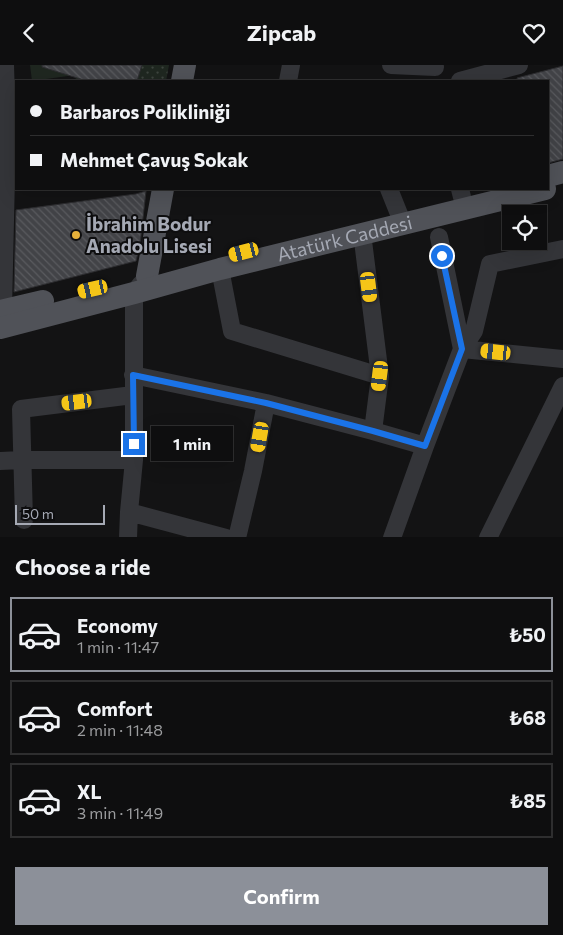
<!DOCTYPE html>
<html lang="en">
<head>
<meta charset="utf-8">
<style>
	body { margin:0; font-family:Commissioner,sans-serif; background:#171718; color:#f1f3f6; height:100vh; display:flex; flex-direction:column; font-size:19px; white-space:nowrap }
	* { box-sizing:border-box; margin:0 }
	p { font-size:16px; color:#9b9c9e }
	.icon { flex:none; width:28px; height:28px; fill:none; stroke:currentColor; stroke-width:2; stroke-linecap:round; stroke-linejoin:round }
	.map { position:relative; height:472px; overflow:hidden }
	.sheet { display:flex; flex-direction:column; background:#0e0e0f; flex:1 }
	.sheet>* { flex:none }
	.guide { position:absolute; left:15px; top:15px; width:534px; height:110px; border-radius:0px; box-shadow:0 5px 20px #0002,0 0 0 1px #2e2e2f; display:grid; align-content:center; height:110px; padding:0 15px; background:#0e0e0f }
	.fabs { position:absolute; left:502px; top:140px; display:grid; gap:10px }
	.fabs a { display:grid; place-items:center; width:45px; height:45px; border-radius:0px; background:#0e0e0f; box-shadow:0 5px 20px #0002,0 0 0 1px #2e2e2f; font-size:25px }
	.scale { position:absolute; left:15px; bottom:12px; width:90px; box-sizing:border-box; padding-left:5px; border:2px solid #a5a9b4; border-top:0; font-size:14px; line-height:18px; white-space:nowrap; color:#a5a9b4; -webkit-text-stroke:4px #0e0e0f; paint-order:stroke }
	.end { position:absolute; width:22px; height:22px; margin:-11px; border:6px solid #1a73e8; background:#fff; box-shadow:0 0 0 2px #fff }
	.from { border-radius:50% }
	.bubble { position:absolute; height:35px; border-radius:0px; background:#0e0e0f; box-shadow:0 5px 20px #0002,0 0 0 1px #2e2e2f; font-size:16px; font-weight:700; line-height:35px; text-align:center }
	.car { position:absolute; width:15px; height:30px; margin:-15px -8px; border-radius:6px; box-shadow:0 0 4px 1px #0007; background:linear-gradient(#f5c518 24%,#345 0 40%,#f5c518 0 76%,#345 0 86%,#f5c518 0) }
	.guide b { display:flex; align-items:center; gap:18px; height:48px; font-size:19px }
	.guide b+b { border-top:1px solid #2e2e2f }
	.guide i { width:12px; height:12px; background:#f1f3f6 }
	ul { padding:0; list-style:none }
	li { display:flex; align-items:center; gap:15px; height:75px; margin:0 10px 8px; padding:0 5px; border:2px solid #2e2e2f; border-radius:0px }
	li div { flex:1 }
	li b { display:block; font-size:19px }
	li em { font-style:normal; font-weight:700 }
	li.on { border-color:#8c9099 }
	li>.icon { width:45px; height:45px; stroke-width:1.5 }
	h2 { padding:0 15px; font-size:22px; line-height:60px }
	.button { display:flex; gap:10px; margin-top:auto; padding:10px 15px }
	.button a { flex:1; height:58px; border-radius:0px; background:#8c9099; color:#fff; font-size:20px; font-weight:700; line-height:58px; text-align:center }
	header { display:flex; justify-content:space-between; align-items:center; height:65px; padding:0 15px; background:#0e0e0f; font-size:22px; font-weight:700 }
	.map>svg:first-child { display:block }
</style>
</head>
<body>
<header><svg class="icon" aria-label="back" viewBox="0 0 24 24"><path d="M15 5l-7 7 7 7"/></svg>Zipcab<svg class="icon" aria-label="heart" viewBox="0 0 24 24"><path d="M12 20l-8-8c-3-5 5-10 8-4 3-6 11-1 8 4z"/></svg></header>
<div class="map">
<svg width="563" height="473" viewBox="0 0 563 473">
	<defs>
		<pattern id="park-dots" width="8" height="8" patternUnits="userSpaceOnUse" patternTransform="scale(1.25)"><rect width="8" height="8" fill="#1f2720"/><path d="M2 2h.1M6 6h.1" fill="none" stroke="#3d443e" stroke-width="1.8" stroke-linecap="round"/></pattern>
		<pattern id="building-back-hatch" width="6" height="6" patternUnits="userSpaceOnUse" patternTransform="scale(1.25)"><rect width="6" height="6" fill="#424347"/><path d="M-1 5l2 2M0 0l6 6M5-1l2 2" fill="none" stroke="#5a5b5f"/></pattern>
	</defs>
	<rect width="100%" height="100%" fill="#131314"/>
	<!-- grass -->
	<path fill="#1f2720" d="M 30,0 L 74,0 L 75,10 L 32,16 Z"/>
	<!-- park -->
	<path fill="url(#park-dots)" d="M 74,0 L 169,0 L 166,16 L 76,16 Z"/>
	<!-- building -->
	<path fill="url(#building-back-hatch)" stroke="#2d2d30" d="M 42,0 L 142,0 L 137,16 L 87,16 L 42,2 Z
		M 563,1 L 563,94 L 548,98 L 548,16 L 518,16 L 517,13 Z
		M 146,126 L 140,179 L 136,196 L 14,227 L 16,145 L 136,129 Z"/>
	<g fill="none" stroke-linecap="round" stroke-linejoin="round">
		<!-- minor -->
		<path stroke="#343539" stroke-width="18" d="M 391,0 L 435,2
			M 288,16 L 291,0
			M 460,16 L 519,0
			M 389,124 L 399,149
			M 460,124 L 462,132
			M 362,168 L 380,311 L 373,366
			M 439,172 L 462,284
			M 220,204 L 232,266 L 380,311
			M 3,245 L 7,66 L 5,0
			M 462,284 L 563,294
			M 133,310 L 266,338 L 373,366 L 425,381
			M 0,396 L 22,395 L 134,395
			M 129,447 L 226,473
			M 24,455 L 21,344 L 133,330
			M 128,473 L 129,447 L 134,395 L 134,228 L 141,219
			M 237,473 L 253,406 L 266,338
			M 392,473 L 425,381 L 462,284 L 474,266 L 490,199 L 563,184
			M 488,473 L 563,321"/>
		<!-- major -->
		<g stroke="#505258" stroke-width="22">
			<path d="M 182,16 L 185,0"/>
			<path d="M 548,111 L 563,107"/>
			<path d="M 147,211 L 163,124"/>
			<path d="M 0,246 L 43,236"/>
			<path id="s1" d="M 0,263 L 134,228 L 220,204 L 545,124"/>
		</g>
	</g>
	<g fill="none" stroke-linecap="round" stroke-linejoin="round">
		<!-- route -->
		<path stroke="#1a73e8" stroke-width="6" d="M 134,379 L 133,310 L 266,338 L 373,366 L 425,381 L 462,284 L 442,191"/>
	</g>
	<!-- markers -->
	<circle fill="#e6b13a" stroke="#0e0e0f" stroke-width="2" cx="76" cy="170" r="5"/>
	<g text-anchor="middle" stroke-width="4" stroke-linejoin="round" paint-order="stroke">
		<!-- poi labels -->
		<g font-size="19" font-weight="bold" fill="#a5a9b4" stroke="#0e0e0f" text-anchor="start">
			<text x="86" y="166">İbrahim Bodur<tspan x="86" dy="22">Anadolu Lisesi</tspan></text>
		</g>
		<!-- street labels -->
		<g font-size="19" fill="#a5a9b4" stroke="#0e0e0f">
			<text dy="7" stroke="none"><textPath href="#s1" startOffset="356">Atatürk Caddesi</textPath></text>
		</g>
	</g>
</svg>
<div class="fabs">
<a><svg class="icon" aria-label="locate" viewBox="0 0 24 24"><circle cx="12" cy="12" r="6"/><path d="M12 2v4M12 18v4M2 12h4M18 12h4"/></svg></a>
</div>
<div class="scale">50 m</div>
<i class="end from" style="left:442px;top:191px"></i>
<i class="end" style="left:134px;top:379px"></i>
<div class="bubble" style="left:151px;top:361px;width:82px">1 min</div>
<i class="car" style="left:244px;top:187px;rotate:256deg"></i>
<i class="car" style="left:369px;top:222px;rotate:173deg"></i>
<i class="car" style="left:93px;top:224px;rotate:257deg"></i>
<i class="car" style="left:496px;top:287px;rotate:276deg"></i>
<i class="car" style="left:380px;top:311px;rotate:187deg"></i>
<i class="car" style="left:77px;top:337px;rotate:263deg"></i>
<i class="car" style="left:260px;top:372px;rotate:190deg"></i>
<div class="guide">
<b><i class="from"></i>Barbaros Polikliniği</b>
<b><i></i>Mehmet Çavuş Sokak</b>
</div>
</div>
<section class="sheet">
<h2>Choose a ride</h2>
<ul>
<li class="on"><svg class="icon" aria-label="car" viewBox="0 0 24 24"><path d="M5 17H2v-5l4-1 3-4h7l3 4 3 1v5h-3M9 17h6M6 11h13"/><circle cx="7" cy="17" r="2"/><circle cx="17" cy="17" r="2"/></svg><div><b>Economy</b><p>1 min · 11:47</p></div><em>₺50</em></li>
<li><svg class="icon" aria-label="car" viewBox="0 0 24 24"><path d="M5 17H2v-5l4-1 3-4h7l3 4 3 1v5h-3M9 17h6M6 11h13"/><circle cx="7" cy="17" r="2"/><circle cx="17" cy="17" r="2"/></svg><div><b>Comfort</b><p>2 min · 11:48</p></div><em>₺68</em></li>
<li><svg class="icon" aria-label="car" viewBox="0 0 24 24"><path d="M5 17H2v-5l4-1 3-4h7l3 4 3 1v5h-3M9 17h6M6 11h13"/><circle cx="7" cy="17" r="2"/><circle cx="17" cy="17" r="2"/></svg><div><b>XL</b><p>3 min · 11:49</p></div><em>₺85</em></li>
</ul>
<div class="button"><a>Confirm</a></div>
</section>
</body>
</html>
